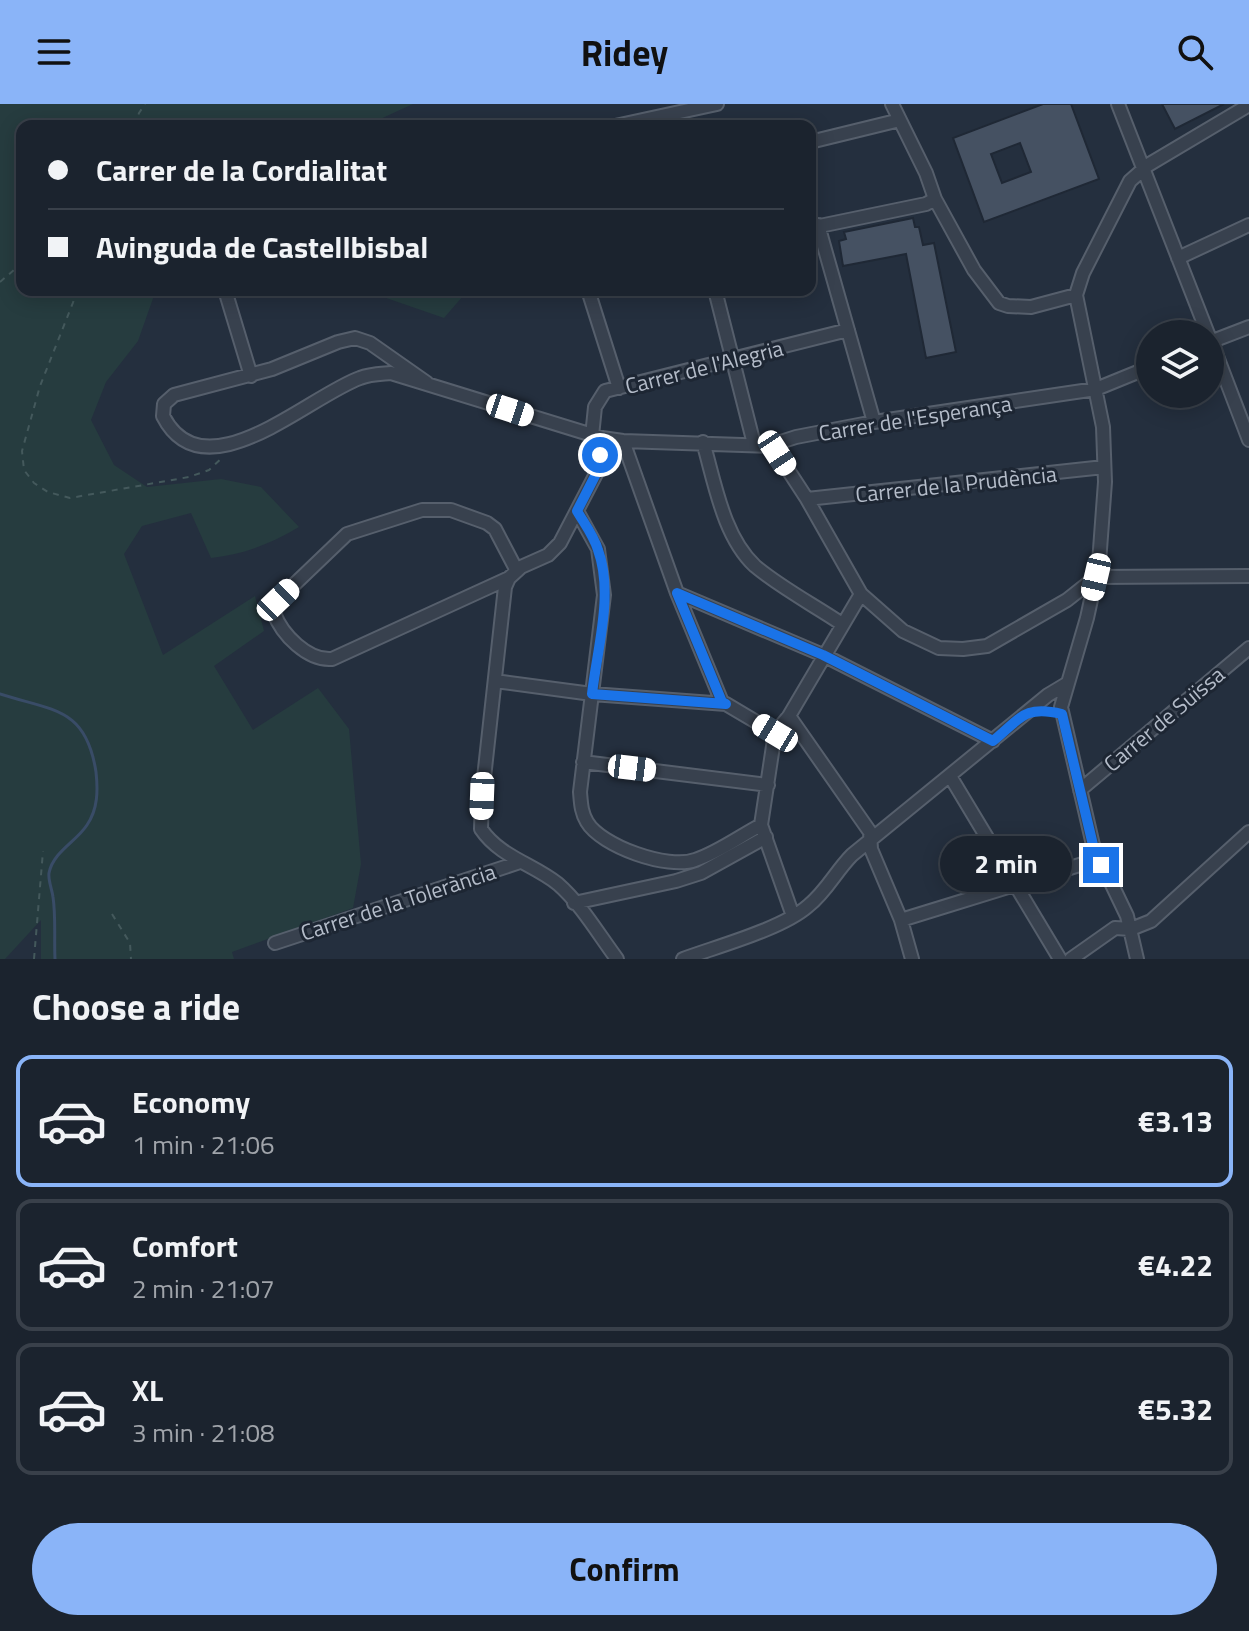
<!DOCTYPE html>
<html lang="en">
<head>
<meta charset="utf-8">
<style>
	body { margin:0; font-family:"Titillium Web",sans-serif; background:#242b36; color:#f1f3f6; height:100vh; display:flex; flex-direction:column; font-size:30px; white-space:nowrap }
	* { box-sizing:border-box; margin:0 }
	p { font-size:26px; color:#a0a4aa }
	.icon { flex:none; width:44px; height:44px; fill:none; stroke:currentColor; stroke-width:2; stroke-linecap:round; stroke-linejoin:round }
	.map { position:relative; height:855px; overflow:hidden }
	.sheet { display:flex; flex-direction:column; background:#1b232e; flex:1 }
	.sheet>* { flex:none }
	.banner { position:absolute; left:16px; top:16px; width:800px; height:176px; border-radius:16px; box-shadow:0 4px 20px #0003,0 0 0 2px #39404a; display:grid; align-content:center; height:176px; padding:0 32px; background:#1b232e }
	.buttons { position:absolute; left:1136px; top:216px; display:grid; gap:16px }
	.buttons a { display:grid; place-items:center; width:88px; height:88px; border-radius:50%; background:#1b232e; box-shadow:0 4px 20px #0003,0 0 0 2px #39404a; font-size:40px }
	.end { position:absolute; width:36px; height:36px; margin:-18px; border:10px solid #1a73e8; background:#fff; box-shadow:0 0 0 4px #fff }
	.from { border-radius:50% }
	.bubble { position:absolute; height:56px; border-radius:28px; background:#1b232e; box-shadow:0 4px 20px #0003,0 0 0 2px #39404a; font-size:26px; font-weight:700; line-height:56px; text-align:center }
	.car { position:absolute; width:24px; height:48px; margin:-24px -12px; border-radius:10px; box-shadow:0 0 6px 2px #0007; background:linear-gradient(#fff 24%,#345 0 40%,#fff 0 76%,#345 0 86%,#fff 0) }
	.banner b { display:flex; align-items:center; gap:28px; height:76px; font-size:30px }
	.banner b+b { border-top:2px solid #39404a }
	.banner i { width:20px; height:20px; background:#f1f3f6 }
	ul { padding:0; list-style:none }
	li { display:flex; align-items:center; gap:24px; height:132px; margin:0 16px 12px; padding:0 16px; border:4px solid #39404a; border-radius:16px }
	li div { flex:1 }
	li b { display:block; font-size:30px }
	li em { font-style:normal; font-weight:700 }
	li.selected { border-color:#8ab4f8 }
	li>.icon { width:72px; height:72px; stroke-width:1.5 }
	h2 { padding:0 32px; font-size:36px; line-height:96px }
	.button { display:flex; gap:16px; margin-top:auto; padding:16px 32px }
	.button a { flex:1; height:92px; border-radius:48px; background:#8ab4f8; color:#111; font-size:32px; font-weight:700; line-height:92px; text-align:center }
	header { display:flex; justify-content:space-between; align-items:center; height:104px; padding:0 32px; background:#8ab4f8; color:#111; font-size:36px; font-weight:700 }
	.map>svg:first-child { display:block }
</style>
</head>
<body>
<header><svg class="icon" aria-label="menu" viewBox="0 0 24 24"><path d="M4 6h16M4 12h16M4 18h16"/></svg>Ridey<svg class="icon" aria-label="search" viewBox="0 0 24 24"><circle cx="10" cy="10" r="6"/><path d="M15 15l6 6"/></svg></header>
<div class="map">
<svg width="1249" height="855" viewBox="0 0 1249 855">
	<rect width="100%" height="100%" fill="#242f3e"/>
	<!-- green -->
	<path fill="#263c3f" d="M 0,0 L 413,0 L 365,22 L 22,22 L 22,186 L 156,186 L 138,237 L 106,278 L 91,316 L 114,361 L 147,383 L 221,375 L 261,383 L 299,423 C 270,440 245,450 211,454 L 191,409 L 142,422 L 124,450 L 163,551 L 255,492 L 264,527 L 214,562 L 253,626 L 318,584 L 349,625 L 361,760 L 353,804 L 232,848 L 234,855 L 41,855 L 41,816 L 5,855 L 0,855 Z
		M 354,186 L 457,186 L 463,192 L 444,214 L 366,187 Z"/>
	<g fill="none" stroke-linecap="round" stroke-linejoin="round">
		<!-- stream -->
		<path stroke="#394c67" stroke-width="3" d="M 0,590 C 53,607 86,603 96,668 C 98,686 98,705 87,721 C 76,738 53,748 49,769 C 48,777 52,785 53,793 C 56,813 54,835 55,855"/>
	</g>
	<!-- building -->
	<path fill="#455162" stroke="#1f2835" stroke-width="2" fill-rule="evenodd" d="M 1043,0 L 1071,0 L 1099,75 L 984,118 L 953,34 ZM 1020,39 L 1031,68 L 1002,79 L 991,50 Z
		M 1162,0 L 1224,0 L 1175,25 Z
		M 913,114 L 915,123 L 919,123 L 923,141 L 934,139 L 956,248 L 926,254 L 906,150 L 843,162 L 839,137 L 846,135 L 844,128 Z"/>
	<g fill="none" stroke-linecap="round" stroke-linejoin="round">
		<!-- street casing -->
		<g stroke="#565f6c" stroke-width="16">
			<path id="street" d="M 892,0 L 926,69 L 935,95 L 974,166 L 999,199 L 1008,202 L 1031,203 L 1076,191
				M 1118,0 L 1208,230
				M 615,22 L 717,0
				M 810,38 L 900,16
				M 818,121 L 874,318
				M 810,124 L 926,100 L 935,95
				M 1178,154 L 1249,121
				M 225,186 L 251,272
				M 588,186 L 619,284
				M 715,186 L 754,340
				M 1210,234 L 1249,336
				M 1210,238 L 1249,223
				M 427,279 L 370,239 L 355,234 L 338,238 L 272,265 L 174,291 L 164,300 L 163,312 C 204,392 309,292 360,274 C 370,270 381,270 391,269 L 602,334 L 623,337 L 768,342 L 796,333 L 874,318 L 1096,285 L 1150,263
				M 592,332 L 595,303 L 605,287 L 848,226
				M 623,337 L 677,489 L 722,598 L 726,600
				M 703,338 C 715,379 723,432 755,462 C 781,484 814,501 842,520
				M 768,342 L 777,349 L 807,395 L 861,490 L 903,527 L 939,544 L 963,545 L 987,542 L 1067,496 L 1096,473 L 1249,472
				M 807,395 L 1104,363
				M 577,407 L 598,445 L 604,491 L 580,688 C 581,699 581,708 587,718 C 601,742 668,766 695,756 C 717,749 740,732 761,721
				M 517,467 L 495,425 L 487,419 L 451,406 L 422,406 L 347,430 L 278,496 L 274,509 C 282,531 308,557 332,555 L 509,474 L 521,463 L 548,451 L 560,439 L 597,368 L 602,334
				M 509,474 L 505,483 L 482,692 L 481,725 C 500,753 533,760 558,780 C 581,800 599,831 617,855
				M 677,489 L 823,551 L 993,637
				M 495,577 L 592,590 L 726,600 L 775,629
				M 789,612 L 870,728 L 871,745 L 901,816 L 912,855
				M 583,658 L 768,681
				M 950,672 L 1060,855
				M 1080,686 L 1249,544
				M 574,799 L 676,777 L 701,769 L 766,733
				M 793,812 L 761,721 L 775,629 L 789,612 L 861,490
				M 901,816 L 1099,755
				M 275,839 L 520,758
				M 683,855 C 718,842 782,825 808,802 C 826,788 836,767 852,751 L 1048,591 L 1068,579
				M 1071,855 L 1115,824 L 1131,825 L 1151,817 L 1249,728
				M 1137,855 L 1127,812 L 1093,741 L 1061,603 L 1087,514 L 1099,459 L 1105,378 L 1103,323 L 1076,191 L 1083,169 L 1130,77 L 1148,61 L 1249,1"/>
		</g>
		<!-- path -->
		<path stroke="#44595c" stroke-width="2" stroke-dasharray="6 6" stroke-linecap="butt" d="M 135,22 L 139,9 L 145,0
			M 0,178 L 22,159
			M 78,186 L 40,282 L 22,347 L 24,366 L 34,379 L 48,388 L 70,394 L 189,373 L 209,366 L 223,353
			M 112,810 L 130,839 L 131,855
			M 34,855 L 43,747"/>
		<!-- street -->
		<use href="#street" stroke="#38414e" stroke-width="12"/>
	</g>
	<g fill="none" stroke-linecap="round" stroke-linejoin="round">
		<!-- route -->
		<path stroke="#1a73e8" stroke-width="10" d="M 600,351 L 597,368 L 577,407 C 584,419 594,432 598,446 C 614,490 597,545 592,590 L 726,600 L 722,598 L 677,489 L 823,551 L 993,637 C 1021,614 1024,601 1062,610 L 1093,741 L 1101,761"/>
	</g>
	<g text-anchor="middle" stroke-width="6" stroke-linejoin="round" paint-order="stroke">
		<!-- street labels -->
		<g font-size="22" fill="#b4bcc9" stroke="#1d2633">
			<text transform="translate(704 263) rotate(-14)" y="8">Carrer de l'Alegria</text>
			<text transform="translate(915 314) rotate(-9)" y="8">Carrer de l'Esperança</text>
			<text transform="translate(956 380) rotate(-6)" y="8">Carrer de la Prudència</text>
			<text transform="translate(1164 615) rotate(-40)" y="8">Carrer de Suïssa</text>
			<text transform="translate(398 798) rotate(-18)" y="8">Carrer de la Tolerància</text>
		</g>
	</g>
</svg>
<div class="buttons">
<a><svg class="icon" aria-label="layers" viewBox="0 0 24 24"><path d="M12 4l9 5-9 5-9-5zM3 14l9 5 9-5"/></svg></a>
</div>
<i class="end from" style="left:600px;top:351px"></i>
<i class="end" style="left:1101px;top:761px"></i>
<div class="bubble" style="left:940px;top:732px;width:132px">2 min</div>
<i class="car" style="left:510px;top:306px;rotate:108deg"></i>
<i class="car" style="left:777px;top:349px;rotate:147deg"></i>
<i class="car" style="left:1096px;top:473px;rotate:193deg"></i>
<i class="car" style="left:278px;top:496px;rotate:46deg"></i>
<i class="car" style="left:775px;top:629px;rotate:301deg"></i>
<i class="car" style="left:632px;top:664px;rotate:97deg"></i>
<i class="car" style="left:482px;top:692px;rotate:182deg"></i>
<div class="banner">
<b><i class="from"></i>Carrer de la Cordialitat</b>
<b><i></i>Avinguda de Castellbisbal</b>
</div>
</div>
<section class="sheet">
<h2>Choose a ride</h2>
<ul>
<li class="selected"><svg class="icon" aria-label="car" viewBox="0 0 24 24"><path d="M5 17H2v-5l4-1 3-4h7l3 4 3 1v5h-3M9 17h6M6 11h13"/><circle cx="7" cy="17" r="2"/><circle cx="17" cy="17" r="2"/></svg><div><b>Economy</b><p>1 min · 21:06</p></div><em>€3.13</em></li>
<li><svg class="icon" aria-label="car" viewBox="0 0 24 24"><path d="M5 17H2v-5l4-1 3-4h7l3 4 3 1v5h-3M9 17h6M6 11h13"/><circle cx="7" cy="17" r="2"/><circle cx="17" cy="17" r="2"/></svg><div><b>Comfort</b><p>2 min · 21:07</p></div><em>€4.22</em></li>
<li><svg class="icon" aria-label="car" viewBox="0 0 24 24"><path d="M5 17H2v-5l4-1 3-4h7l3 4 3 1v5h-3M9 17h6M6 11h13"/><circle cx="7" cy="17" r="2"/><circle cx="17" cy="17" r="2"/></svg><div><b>XL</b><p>3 min · 21:08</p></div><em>€5.32</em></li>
</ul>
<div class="button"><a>Confirm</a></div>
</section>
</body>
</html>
